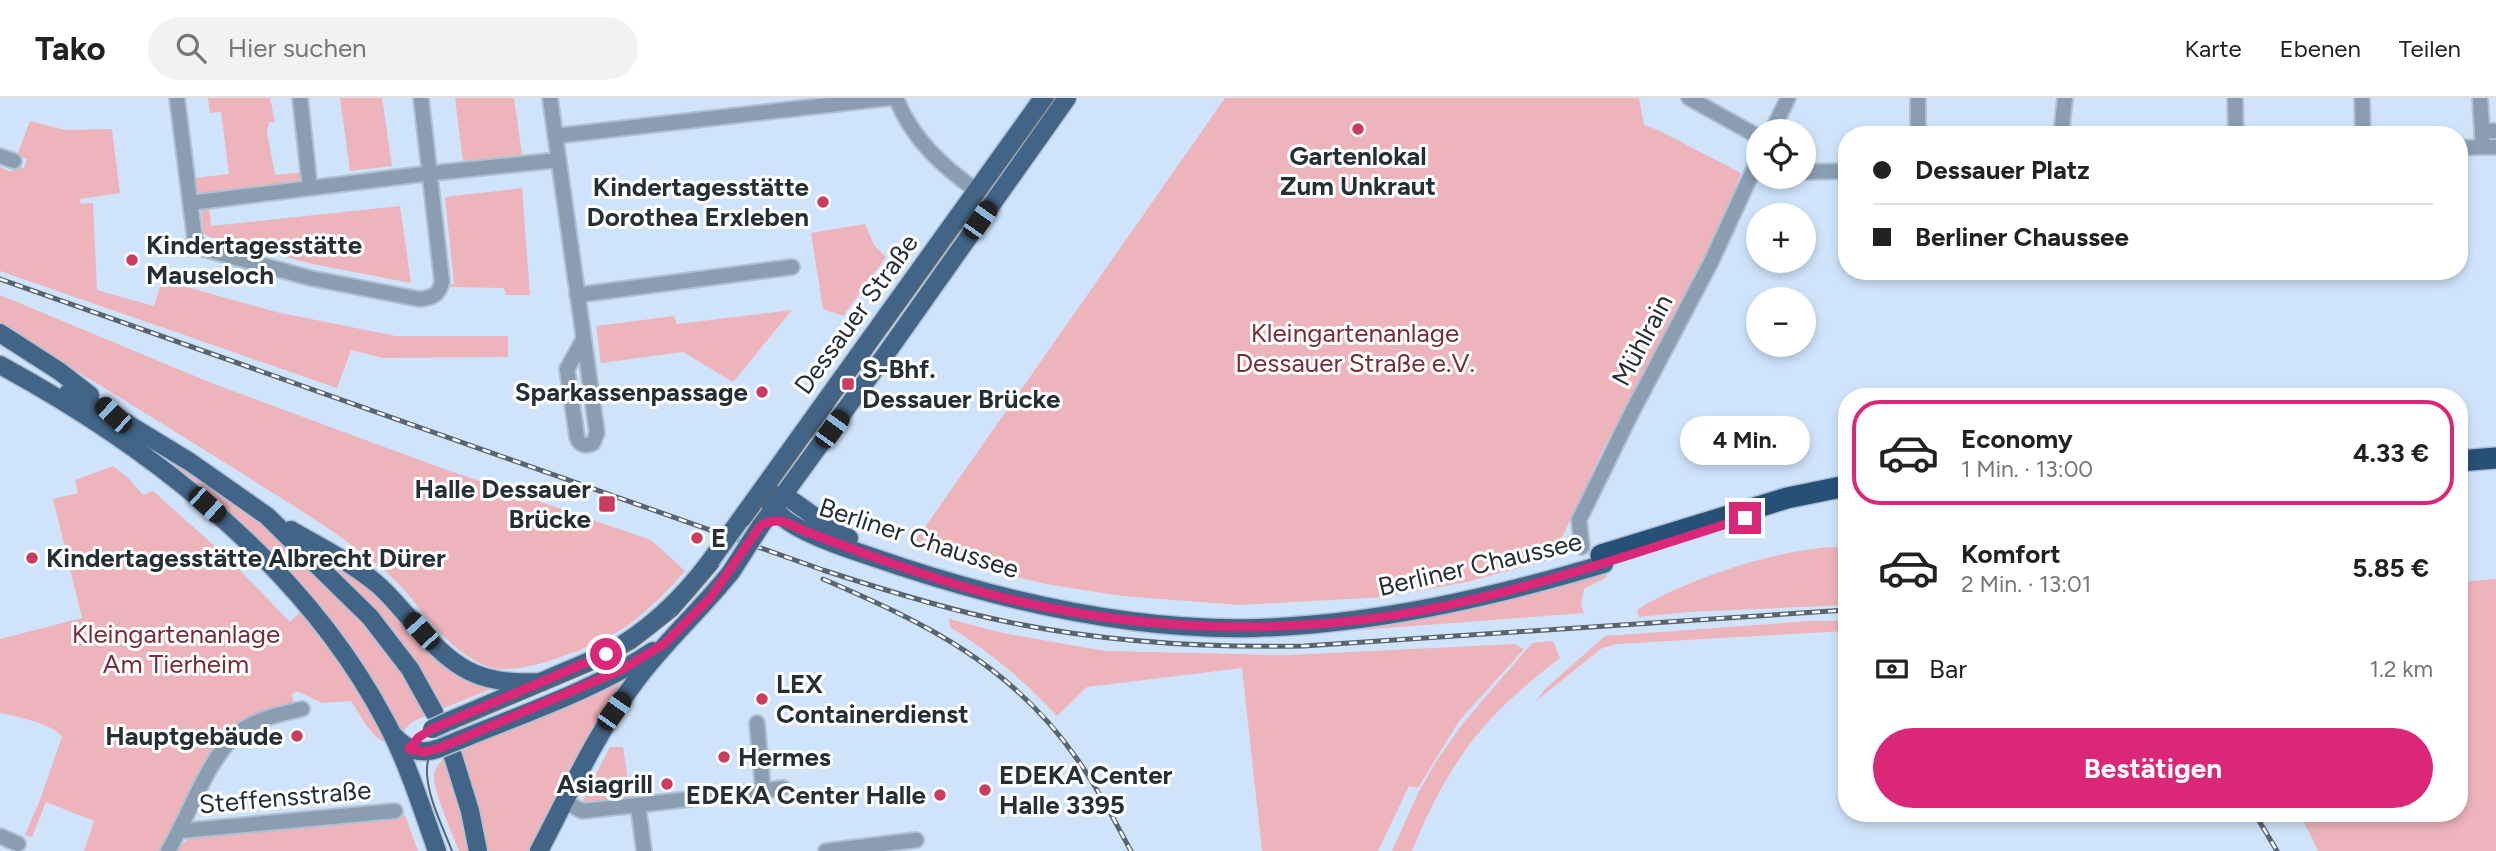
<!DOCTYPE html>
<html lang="de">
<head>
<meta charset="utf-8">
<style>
	body { margin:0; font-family:Figtree,sans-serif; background:#f2f2f2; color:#222; height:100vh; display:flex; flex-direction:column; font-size:26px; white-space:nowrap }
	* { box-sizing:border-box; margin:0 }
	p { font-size:23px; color:#767676 }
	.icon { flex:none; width:38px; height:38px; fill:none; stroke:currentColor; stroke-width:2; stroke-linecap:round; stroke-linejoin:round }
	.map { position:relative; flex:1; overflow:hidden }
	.sheet { position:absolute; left:1838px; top:290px; width:630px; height:434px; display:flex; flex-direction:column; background:#fff; border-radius:28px; box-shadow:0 4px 10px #0003 }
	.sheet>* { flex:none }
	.guide { position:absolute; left:1838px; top:28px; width:630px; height:154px; border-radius:28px; box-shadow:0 4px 10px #0003; display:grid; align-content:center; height:154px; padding:0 35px; background:#fff }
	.fabs { position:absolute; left:1746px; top:21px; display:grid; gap:14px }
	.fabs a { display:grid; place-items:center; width:70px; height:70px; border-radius:50%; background:#fff; box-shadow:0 4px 10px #0003; font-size:35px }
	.end { position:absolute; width:32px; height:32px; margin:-16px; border:9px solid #db2777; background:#fff; box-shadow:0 0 0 4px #fff }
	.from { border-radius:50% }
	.bubble { position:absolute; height:49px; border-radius:24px; background:#fff; box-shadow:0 4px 10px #0003; font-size:23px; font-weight:700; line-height:49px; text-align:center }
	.car { position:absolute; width:21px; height:42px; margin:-21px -10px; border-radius:9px; box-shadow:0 0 5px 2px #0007; background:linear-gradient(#222 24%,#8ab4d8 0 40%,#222 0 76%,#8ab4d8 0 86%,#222 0) }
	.guide b { display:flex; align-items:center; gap:24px; height:66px; font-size:26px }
	.guide b+b { border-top:2px solid #e0e0e0 }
	.guide i { width:18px; height:18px; background:#222 }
	ul { padding:12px 0 0; list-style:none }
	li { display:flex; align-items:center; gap:21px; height:105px; margin:0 14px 10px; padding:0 21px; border:4px solid transparent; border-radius:28px }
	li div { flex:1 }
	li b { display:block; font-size:26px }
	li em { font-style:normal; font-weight:700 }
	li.selected { border-color:#db2777 }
	li>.icon { width:63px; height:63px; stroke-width:1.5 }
	.pay { display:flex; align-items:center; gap:18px; height:77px; padding:0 35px; font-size:26px }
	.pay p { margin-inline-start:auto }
	.button { display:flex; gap:14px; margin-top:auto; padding:14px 35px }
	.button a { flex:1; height:80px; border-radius:42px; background:#db2777; color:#fff; font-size:28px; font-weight:700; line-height:80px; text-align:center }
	header { display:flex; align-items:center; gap:42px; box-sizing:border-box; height:98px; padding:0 35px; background:#fff; border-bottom:2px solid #e0e0e0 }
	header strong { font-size:33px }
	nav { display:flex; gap:38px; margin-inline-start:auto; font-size:24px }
	.search { width:490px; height:63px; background:#f2f2f2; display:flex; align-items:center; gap:18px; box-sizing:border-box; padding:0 24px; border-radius:38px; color:#767676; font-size:26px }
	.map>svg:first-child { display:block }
</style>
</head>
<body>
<header>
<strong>Tako</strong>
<div class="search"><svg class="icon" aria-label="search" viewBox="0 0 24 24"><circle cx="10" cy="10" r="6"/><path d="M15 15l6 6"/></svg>Hier suchen</div>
<nav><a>Karte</a><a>Ebenen</a><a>Teilen</a></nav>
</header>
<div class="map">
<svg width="2496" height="753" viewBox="0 0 2496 753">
	<rect width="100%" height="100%" fill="#cfe4fb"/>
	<!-- green -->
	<path fill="#eeb4bb" d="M 208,0 L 270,0 L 275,24 L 269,24 L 267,34 L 275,77 L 304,74 L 306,88 L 195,102 L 193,80 L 229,76 L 221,14 L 210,15 Z
		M 340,0 L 382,0 L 392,68 L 350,73 Z
		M 455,0 L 514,0 L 522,57 L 463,63 Z
		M 1225,0 L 1639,0 L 1644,27 L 1658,32 L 1741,75 L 1707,163 L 1604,349 L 1552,461 L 1467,484 L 1384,499 L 1239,507 L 1123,498 L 1051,487 L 998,475 L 911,449 Z
		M 30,23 L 65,32 L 112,31 L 120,95 L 80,101 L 81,106 L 93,105 L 97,192 L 154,208 L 162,182 L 276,214 L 396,238 L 508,238 L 508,259 L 383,260 L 351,252 L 337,290 L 0,173 L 0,69 L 9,73 L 13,73 L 15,67 L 24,70 L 27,61 L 17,57 Z
		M 522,90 L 530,197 L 506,197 L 504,190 L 447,189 L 448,186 L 452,187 L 454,185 L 445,99 Z
		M 209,107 L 211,128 L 400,108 L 411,185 L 312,166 L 210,139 L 203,135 L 201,108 Z
		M 865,126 L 874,147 L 886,159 L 843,218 L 823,211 L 811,135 Z
		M 0,197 L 214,286 L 433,367 L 651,442 L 685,473 C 669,492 651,509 631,525 C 604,545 526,578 493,570 C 443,556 419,499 380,469 C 335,432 284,402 235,371 C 157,322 79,274 0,227 Z
		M 792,212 L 733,284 L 683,254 L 601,265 L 596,228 L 674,218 L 677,226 Z
		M 123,328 L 262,420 L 382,540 L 430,616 L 412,624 L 401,635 C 369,573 326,518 278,467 C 258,444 237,421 214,402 C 184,377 151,355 120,331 Z
		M 113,368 L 128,380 L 143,397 L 153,393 L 228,460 L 290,524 L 302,512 L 367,603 L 389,644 C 373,645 360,615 351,603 L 322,605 L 297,593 L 292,596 L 294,608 L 243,625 L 182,714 L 160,753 L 84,753 L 94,723 L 46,704 L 32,739 L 25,737 L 40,702 L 62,639 C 54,626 15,618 0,615 L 0,541 L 82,520 L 53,401 L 78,395 L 75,382 Z
		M 1846,449 L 1846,507 L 1688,514 L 1639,519 L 1637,512 C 1685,481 1788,447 1846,449 Z
		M 319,454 L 340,465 L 493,590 L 439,612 L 390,532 L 354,489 Z
		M 1606,474 L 1607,479 L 1584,491 L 1581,506 L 1584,515 L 1360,532 L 1465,513 Z
		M 2496,481 L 2496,753 L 2318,753 L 2300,716 L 2459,716 L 2459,484 Z
		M 949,521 L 1003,535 L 1105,553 L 1287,557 L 1515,546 L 1524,551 L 1459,623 L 1418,690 L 1409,688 L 1378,753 L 1262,753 L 1242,570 L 1087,589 L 1057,618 C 1025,583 991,555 950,529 Z
		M 1810,523 L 1846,523 L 1846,533 L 1617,546 L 1602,550 L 1536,603 L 1546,590 L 1605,538 Z
		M 1553,543 L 1560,560 C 1532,582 1504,604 1481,632 C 1451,667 1429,711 1412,753 L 1392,753 L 1419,693 L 1437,662 L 1464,624 L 1532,545 Z
		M 635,571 L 532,753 L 484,753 L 457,655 L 483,643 L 483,637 Z
		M 610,649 L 623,649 L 631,700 L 585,705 L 583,702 Z
		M 448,658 L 473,753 L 459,753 C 452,734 435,698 434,679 C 434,671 440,662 448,658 Z
		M 405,717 L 418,753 L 176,753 L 188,740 L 201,736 Z"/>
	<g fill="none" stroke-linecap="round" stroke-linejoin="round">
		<!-- minor casing -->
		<g stroke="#adc0d4" stroke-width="18">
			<path id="minor" d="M 177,0 L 195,142 L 203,151 L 310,180 L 419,201 C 432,200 439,197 442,184 L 421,0
				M 300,0 L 310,90
				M 550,0 L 597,335 L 593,345 C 586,349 579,347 577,339 L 567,271 L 583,242
				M 896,0 C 912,41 942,68 977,93
				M 1689,0 L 1759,39
				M 1918,0 L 1918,37
				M 2235,0 L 2236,37
				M 2362,0 L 2363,37
				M 2480,0 L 2482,33
				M 1772,33 L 1788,0
				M 2061,37 L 2065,0
				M 555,38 L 890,0
				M 2482,49 L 2496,49
				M 2459,50 L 2482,49 L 2482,33 L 2496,33
				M 0,58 L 14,63
				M 1804,74 L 1846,73
				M 190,105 L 423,76 L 558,62
				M 577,197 L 792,169
				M 1582,449 L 1579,422 L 1632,314 L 1711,164 L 1759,60
				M 757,625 L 763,692
				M 565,704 L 582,713 L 638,707
				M 180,733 L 395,713
				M 0,738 L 18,746
				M 168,753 C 190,717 209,653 245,630 C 261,620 284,615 302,611
				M 644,753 L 638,707 L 783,690
				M 826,753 L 916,742"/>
		</g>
		<!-- major casing -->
		<g stroke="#adc0d4" stroke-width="21">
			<path id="major" d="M 0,235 L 59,273 L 90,297
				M 0,267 C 153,350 304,468 386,624 C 407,663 422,711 437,753
				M 68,295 L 113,317 L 190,364 L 267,418 L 370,519 L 410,571 L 434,614
				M 761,393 C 769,405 777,416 789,424 C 815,442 871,458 902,469 C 1015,506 1137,533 1256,530 C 1375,526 1490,500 1604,466
				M 761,393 L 790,401 L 839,436 L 849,440
				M 740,422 L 1043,0
				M 760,429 L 888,253 L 1067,0
				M 291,432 C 320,449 351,464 377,486 C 389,496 399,509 410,521 C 454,570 474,587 542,584
				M 449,623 L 606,556 C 649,533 682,501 711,462
				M 394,638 C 408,653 421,657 440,650
				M 457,643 C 522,616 595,592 653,553
				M 453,658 L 470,713 L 478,753
				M 539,753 C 569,696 596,635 635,584 C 664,544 701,512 731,474"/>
		</g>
		<!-- highway casing -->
		<g stroke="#adc0d4" stroke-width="24">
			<path id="highway" d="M 2459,363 L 2496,360
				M 1601,457 L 1787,400 L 1846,388"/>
		</g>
		<!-- minor -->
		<use href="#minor" stroke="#8b9eb1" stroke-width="14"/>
		<!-- major -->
		<use href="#major" stroke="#426587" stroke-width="18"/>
		<!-- highway -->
		<use href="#highway" stroke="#275077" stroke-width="21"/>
		<!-- tram -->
		<path stroke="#586470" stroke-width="2" d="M 452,753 C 437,713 402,655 456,629 L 591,572 L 635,549 L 676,517 L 719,467 L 1054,0"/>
		<!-- rail casing -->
		<g stroke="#586470" stroke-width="5">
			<path id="rail" d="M 0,181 L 823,472 C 884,492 945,511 1008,524 C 1105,544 1205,550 1304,548 L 1846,512
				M 823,481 C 925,525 1011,566 1077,661 C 1098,690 1114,722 1131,753
				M 2255,716 L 2277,753"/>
		</g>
		<!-- rail -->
		<use href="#rail" stroke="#fff" stroke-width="2.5" stroke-dasharray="8" stroke-linecap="butt"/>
		<!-- major-bridge casing -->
		<g stroke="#adc0d4" stroke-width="21" stroke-linecap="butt">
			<path id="major-bridge" d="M 711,462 L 740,422
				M 731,474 L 760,429
				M 432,631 L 449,623
				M 440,650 L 457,643"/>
		</g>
		<!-- major-bridge -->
		<use href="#major-bridge" stroke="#426587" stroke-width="18"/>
	</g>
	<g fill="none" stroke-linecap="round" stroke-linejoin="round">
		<!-- route -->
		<path stroke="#db2777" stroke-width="9" d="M 606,556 L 432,631 L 419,639 L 409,651 L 424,654 L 440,650 L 623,571 L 665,545 L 710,500 L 761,427 C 778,419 787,424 802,432 C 860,454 918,476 978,493 C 1137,537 1310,541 1471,502 C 1564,480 1654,449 1745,420"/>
	</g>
	<!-- markers -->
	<g fill="#cb3c60" stroke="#fff" stroke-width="2.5">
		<circle cx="1358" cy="31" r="7"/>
		<circle cx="823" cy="104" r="7"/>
		<circle cx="132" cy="162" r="7"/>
		<rect x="841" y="279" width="14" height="14" rx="3.5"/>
		<circle cx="762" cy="294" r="7"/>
		<rect x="598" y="397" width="18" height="18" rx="3.5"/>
		<circle cx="697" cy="440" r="7"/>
		<circle cx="32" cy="460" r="7"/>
		<circle cx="762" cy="601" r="7"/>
		<circle cx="297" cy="638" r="7"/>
		<circle cx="724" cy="659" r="7"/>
		<circle cx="667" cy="686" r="7"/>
		<circle cx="985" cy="692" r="7"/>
		<circle cx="940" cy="697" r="7"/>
	</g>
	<g text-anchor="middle" stroke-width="6" stroke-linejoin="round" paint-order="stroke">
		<!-- poi labels -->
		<g font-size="26" font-weight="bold" fill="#262e36" stroke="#fff" text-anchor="start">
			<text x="1358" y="67" text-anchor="middle">Gartenlokal<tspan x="1358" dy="30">Zum Unkraut</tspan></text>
			<text x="809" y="98" text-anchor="end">Kindertagesstätte<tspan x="809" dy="30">Dorothea Erxleben</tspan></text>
			<text x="146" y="156">Kindertagesstätte<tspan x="146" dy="30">Mauseloch</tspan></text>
			<text x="862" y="280">S-Bhf.<tspan x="862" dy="30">Dessauer Brücke</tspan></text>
			<text x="748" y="303" text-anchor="end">Sparkassenpassage</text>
			<text x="591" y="400" text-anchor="end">Halle Dessauer<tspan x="591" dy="30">Brücke</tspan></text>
			<text x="711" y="449">E</text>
			<text x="46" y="469">Kindertagesstätte Albrecht Dürer</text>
			<text x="776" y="595">LEX<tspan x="776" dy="30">Containerdienst</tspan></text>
			<text x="283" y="647" text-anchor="end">Hauptgebäude</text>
			<text x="738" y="668">Hermes</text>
			<text x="999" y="686">EDEKA Center<tspan x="999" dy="30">Halle 3395</tspan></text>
			<text x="653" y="695" text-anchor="end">Asiagrill</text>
			<text x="926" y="706" text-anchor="end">EDEKA Center Halle</text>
		</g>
		<!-- street labels -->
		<g font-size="26" fill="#262e36" stroke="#fff">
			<text transform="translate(856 216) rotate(-54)" y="9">Dessauer Straße</text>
			<text transform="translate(1642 242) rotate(-62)" y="9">Mühlrain</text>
			<text transform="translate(919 440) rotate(18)" y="9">Berliner Chaussee</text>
			<text transform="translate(1480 466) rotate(-13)" y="9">Berliner Chaussee</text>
			<text transform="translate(285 699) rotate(-5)" y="9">Steffensstraße</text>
		</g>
		<!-- park labels -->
		<g font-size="26" fill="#792b3c" stroke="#fff">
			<text x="1355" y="244">Kleingartenanlage<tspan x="1355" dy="30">Dessauer Straße e.V.</tspan></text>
			<text x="176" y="545">Kleingartenanlage<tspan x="176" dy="30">Am Tierheim</tspan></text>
		</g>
	</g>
</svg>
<div class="fabs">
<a><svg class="icon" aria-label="locate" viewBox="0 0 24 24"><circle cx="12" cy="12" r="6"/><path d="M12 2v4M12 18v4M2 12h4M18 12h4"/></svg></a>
<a>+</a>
<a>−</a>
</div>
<i class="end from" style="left:606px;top:556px"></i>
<i class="end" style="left:1745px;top:420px"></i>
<div class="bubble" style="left:1680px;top:318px;width:130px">4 Min.</div>
<i class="car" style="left:980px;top:122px;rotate:35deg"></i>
<i class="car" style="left:113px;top:317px;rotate:313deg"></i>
<i class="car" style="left:832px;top:331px;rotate:36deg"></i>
<i class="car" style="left:207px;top:407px;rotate:132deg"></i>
<i class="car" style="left:421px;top:533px;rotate:318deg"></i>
<i class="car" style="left:614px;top:613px;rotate:35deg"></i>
<div class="guide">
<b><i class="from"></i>Dessauer Platz</b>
<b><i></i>Berliner Chaussee</b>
</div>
<section class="sheet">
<ul>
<li class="selected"><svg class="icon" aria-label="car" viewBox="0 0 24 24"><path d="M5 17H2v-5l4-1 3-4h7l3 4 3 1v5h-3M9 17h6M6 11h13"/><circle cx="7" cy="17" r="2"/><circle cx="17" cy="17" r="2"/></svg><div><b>Economy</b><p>1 Min. · 13:00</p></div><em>4.33 €</em></li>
<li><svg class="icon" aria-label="car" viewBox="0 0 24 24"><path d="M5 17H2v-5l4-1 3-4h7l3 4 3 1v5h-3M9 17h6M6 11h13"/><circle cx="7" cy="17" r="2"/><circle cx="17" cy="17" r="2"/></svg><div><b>Komfort</b><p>2 Min. · 13:01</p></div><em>5.85 €</em></li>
</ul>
<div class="pay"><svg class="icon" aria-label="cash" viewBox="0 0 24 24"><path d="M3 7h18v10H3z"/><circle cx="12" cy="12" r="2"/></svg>Bar<p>1.2 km</p></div>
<div class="button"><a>Bestätigen</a></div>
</section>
</div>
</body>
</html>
